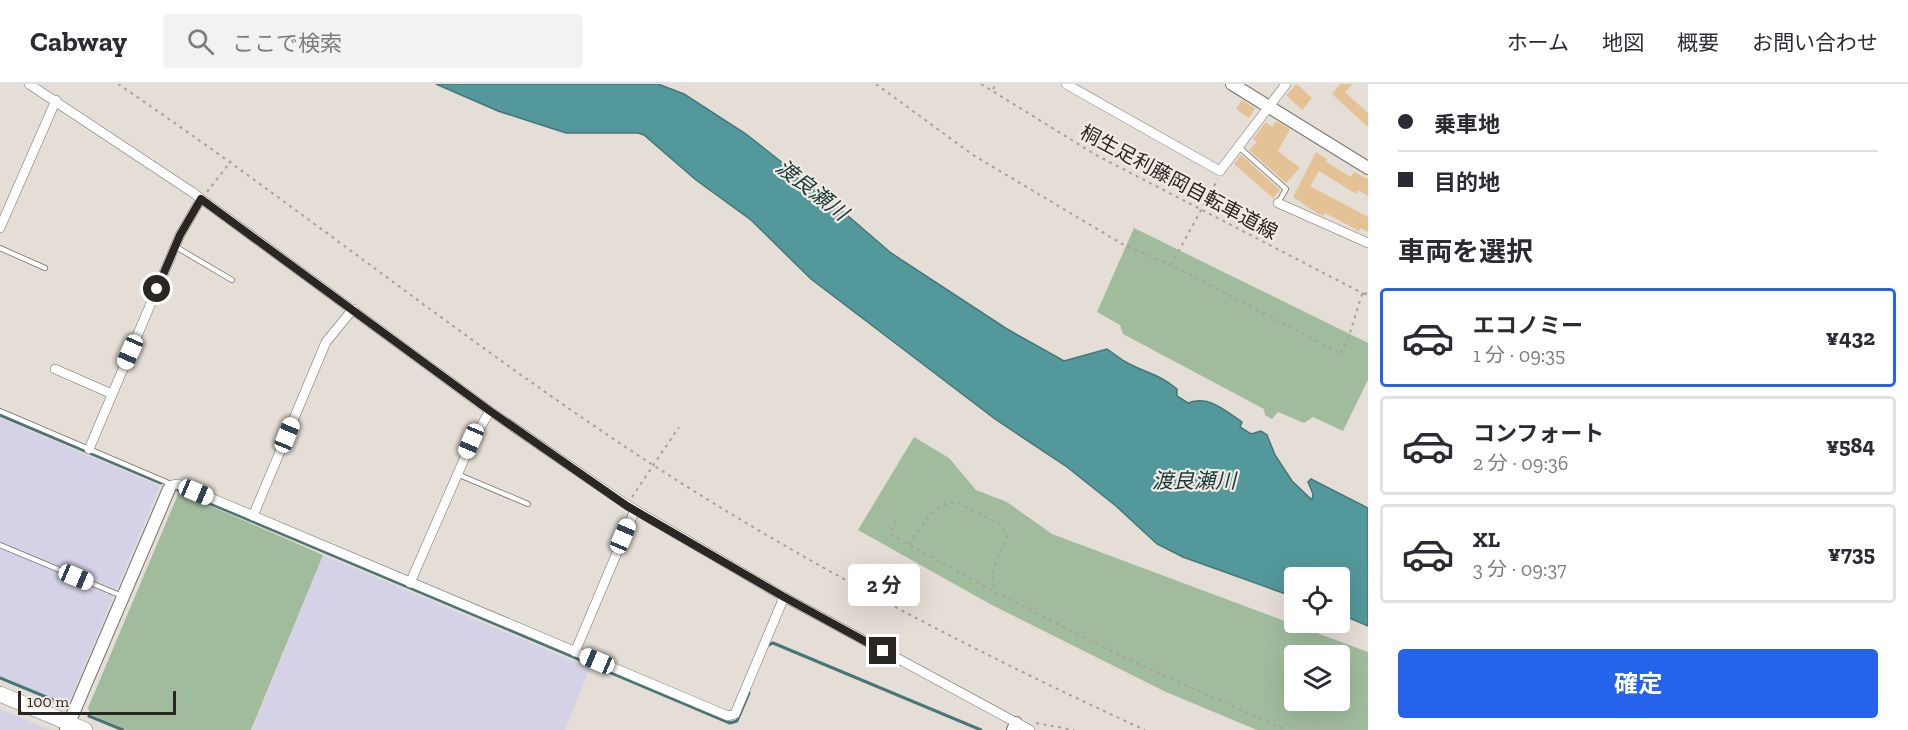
<!DOCTYPE html>
<html lang="ja">
<head>
<meta charset="utf-8">
<style>
	body { margin:0; font-family:"Zilla Slab","Noto Sans JP",serif; background:#f2f2f3; color:#2b2b33; height:100vh; display:flex; flex-direction:column; font-size:22px; white-space:nowrap }
	* { box-sizing:border-box; margin:0 }
	p { font-size:20px; color:#7c7c81 }
	.icon { flex:none; width:33px; height:33px; fill:none; stroke:currentColor; stroke-width:2; stroke-linecap:round; stroke-linejoin:round }
	.map { position:relative; flex:1; overflow:hidden }
	.sheet { display:flex; flex-direction:column; background:#fff; width:540px }
	.sheet>* { flex:none }
	.banner { display:grid; align-content:center; height:132px; padding:0 30px; background:#fff }
	.tools { position:absolute; left:1284px; top:483px; display:grid; gap:12px }
	.tools a { display:grid; place-items:center; width:66px; height:66px; border-radius:6px; background:#fff; box-shadow:0 6px 24px #0002; font-size:30px }
	.scale { position:absolute; left:18px; bottom:15px; width:158px; box-sizing:border-box; padding-left:6px; border:3px solid #292623; border-top:0; font-size:16px; line-height:21px; white-space:nowrap; color:#292623; -webkit-text-stroke:4px #f2ebe3; paint-order:stroke }
	.end { position:absolute; width:27px; height:27px; margin:-14px; border:8px solid #292623; background:#fff; box-shadow:0 0 0 3px #fff }
	.from { border-radius:50% }
	.bubble { position:absolute; height:42px; border-radius:6px; background:#fff; box-shadow:0 6px 24px #0002; font-size:20px; font-weight:700; line-height:42px; text-align:center }
	.car { position:absolute; width:18px; height:36px; margin:-18px -9px; border-radius:8px; box-shadow:0 0 4px 2px #0007; background:linear-gradient(#fff 24%,#345 0 40%,#fff 0 76%,#345 0 86%,#fff 0) }
	.banner b { display:flex; align-items:center; gap:21px; height:57px; font-size:22px }
	.banner b+b { border-top:2px solid #e1e1e2 }
	.banner i { width:15px; height:15px; background:#2b2b33 }
	ul { padding:0; list-style:none }
	li { display:flex; align-items:center; gap:18px; height:99px; margin:0 12px 9px; padding:0 18px; border:3px solid #e1e1e2; border-radius:6px }
	li div { flex:1 }
	li b { display:block; font-size:22px }
	li em { font-style:normal; font-weight:700 }
	li.current { border-color:#2563eb }
	li>.icon { width:54px; height:54px; stroke-width:1.5 }
	h2 { padding:0 30px; font-size:27px; line-height:72px }
	.button { display:flex; gap:12px; margin-top:auto; padding:12px 30px }
	.button a { flex:1; height:69px; border-radius:6px; background:#2563eb; color:#fff; font-size:24px; font-weight:700; line-height:69px; text-align:center }
	header { display:flex; align-items:center; gap:36px; box-sizing:border-box; height:84px; padding:0 30px; background:#fff; border-bottom:2px solid #e1e1e2 }
	header strong { font-size:28px }
	nav { display:flex; gap:33px; margin-inline-start:auto; font-size:21px }
	.search { width:420px; height:54px; background:#f2f2f3; display:flex; align-items:center; gap:15px; box-sizing:border-box; padding:0 21px; border-radius:6px; color:#7c7c81; font-size:22px }
	main { display:flex; flex:1; min-height:0 }
	.map>svg:first-child { display:block }
</style>
</head>
<body>
<header>
<strong>Cabway</strong>
<div class="search"><svg class="icon" aria-label="search" viewBox="0 0 24 24"><circle cx="10" cy="10" r="6"/><path d="M15 15l6 6"/></svg>ここで検索</div>
<nav><a>ホーム</a><a>地図</a><a>概要</a><a>お問い合わせ</a></nav>
</header>
<main>
<div class="map">
<svg width="1368" height="646" viewBox="0 0 1368 646">
	<rect width="100%" height="100%" fill="#e4ded6"/>
	<!-- industrial -->
	<path fill="#d5d2e8" d="M 0,334 L 160,402 L 70,616 L 63,619 L 0,592 Z
		M 323,471 L 590,584 L 565,646 L 252,646 Z
		M 0,625 L 50,646 L 0,646 Z"/>
	<!-- green -->
	<path fill="#a0bc9d" fill-rule="evenodd" d="M 1134,144 L 1368,259 L 1368,296 L 1343,347 L 1313,333 L 1304,339 L 1278,328 L 1272,335 L 1265,331 L 1264,325 L 1123,250 L 1120,241 L 1097,228 Z
		M 914,353 L 949,374 L 976,406 L 1007,418 L 1052,450 L 1368,568 L 1368,646 L 1257,646 L 1166,608 L 990,520 L 858,446 ZM 1294,572 L 1340,572 L 1340,616 L 1294,616 Z
		M 179,408 L 323,471 L 251,646 L 127,646 L 90,630 L 88,624 Z"/>
	<!-- water -->
	<path fill="#53989b" stroke="#467677" stroke-width="1.5" d="M 436,0 L 658,0 L 684,10 L 746,50 L 832,118 L 891,169 L 1007,245 L 1064,277 L 1107,265 C 1113,269 1118,273 1124,277 C 1142,288 1158,289 1177,305 L 1177,312 L 1188,319 C 1209,311 1224,326 1242,338 L 1240,343 L 1251,350 L 1261,347 L 1267,351 L 1275,371 L 1292,397 L 1312,416 L 1313,410 L 1308,398 L 1311,395 L 1368,424 L 1368,542 L 1340,530 L 1340,494 L 1294,494 L 1294,513 L 1183,473 L 1157,460 L 1116,422 L 1067,383 L 995,335 L 811,195 L 751,136 L 696,96 L 644,51 L 638,49 L 566,49 L 498,27 Z"/>
	<g fill="none" stroke-linecap="round" stroke-linejoin="round">
		<!-- stream -->
		<path stroke="#467677" stroke-width="3" d="M 0,331 L 161,399
			M 178,406 L 730,639 L 737,637 L 749,609
			M 768,561 L 773,559 L 981,646
			M 0,594 L 63,620
			M 89,632 L 123,646"/>
	</g>
	<!-- building -->
	<path fill="#e4c296" d="M 1297,0 L 1312,14 L 1302,26 L 1286,11 Z
		M 1340,0 L 1353,0 L 1345,8 L 1368,29 L 1368,43 L 1332,10 Z
		M 1242,16 L 1255,24 L 1249,34 L 1236,25 Z
		M 1276,37 L 1290,45 L 1278,67 L 1300,84 L 1286,99 L 1249,66 L 1257,58 L 1253,55 L 1266,38 L 1272,43 Z
		M 1316,68 L 1327,75 L 1326,78 L 1351,93 L 1354,88 L 1368,95 L 1368,112 L 1358,106 L 1356,110 L 1319,87 L 1310,102 L 1368,133 L 1368,148 L 1361,144 L 1359,147 L 1325,129 L 1323,132 L 1317,129 L 1293,113 Z
		M 1241,71 L 1280,106 L 1273,114 L 1234,80 Z"/>
	<g fill="none" stroke-linecap="round" stroke-linejoin="round">
		<!-- service casing -->
		<g stroke="#757069" stroke-width="6">
			<path id="service" d="M 1240,64 L 1286,105 L 1278,119
				M 176,163 L 232,196
				M 0,164 L 45,184
				M 0,327 L 171,400
				M 457,390 L 528,420
				M 0,461 L 122,512"/>
		</g>
		<!-- minor casing -->
		<g stroke="#757069" stroke-width="10">
			<path id="minor" d="M 29,0 L 192,108 L 490,327 L 627,421 L 784,513 L 1030,646
				M 1066,0 L 1220,87 L 1286,0
				M 1278,119 L 1368,159
				M 0,144 L 56,16
				M 55,285 L 112,310
				M 89,365 L 180,151 L 201,115
				M 169,405 L 172,401 L 178,400 L 728,632 L 735,630 L 784,513
				M 253,432 L 326,258 L 353,225
				M 410,499 L 472,357 L 490,327
				M 575,568 L 635,426"/>
		</g>
		<!-- tertiary casing -->
		<g stroke="#757069" stroke-width="14">
			<path id="tertiary" d="M 1232,0 L 1368,84
				M 66,646 L 169,405
				M 1013,646 L 1016,639"/>
		</g>
		<!-- primary casing -->
		<g stroke="#757069" stroke-width="16">
			<path id="primary" d="M 0,610 L 85,646"/>
		</g>
		<!-- path -->
		<path stroke="#a7a19b" stroke-width="2" stroke-dasharray="3 4.5" stroke-linecap="butt" d="M 118,0 C 300,123 471,263 656,383 C 811,483 977,569 1145,646
			M 876,0 L 973,71 L 1124,161 L 1171,181 L 1338,268
			M 981,0 L 1096,71 L 1368,212
			M 993,5 L 996,0
			M 207,108 L 231,77
			M 1171,181 L 1218,95
			M 1365,211 L 1368,204
			M 1341,269 L 1349,252 L 1362,210
			M 632,413 L 679,343
			M 896,437 L 890,450 L 995,508 L 1127,575 L 1286,646
			M 909,460 L 931,430 L 943,421 L 956,418 L 1000,440 L 1007,453 L 994,482 L 992,491 L 995,508
			M 1036,639 L 1074,646"/>
		<!-- service -->
		<use href="#service" stroke="#fff" stroke-width="4.5"/>
		<!-- minor -->
		<use href="#minor" stroke="#fff" stroke-width="9"/>
		<!-- tertiary -->
		<use href="#tertiary" stroke="#fff" stroke-width="12"/>
		<!-- primary -->
		<use href="#primary" stroke="#fff" stroke-width="15"/>
	</g>
	<g fill="none" stroke-linecap="round" stroke-linejoin="round">
		<!-- route -->
		<path stroke="#292623" stroke-width="8" d="M 157,205 L 180,151 L 201,115 L 490,327 L 627,422 L 784,513 L 883,567"/>
	</g>
	<g text-anchor="middle" stroke-width="4.5" stroke-linejoin="round" paint-order="stroke">
		<!-- street labels -->
		<g font-size="20" fill="#292623" stroke="#f2ebe3">
			<text transform="translate(1179 98) rotate(28)" y="7">桐生足利藤岡自転車道線</text>
		</g>
		<!-- water labels -->
		<g font-size="21" font-style="italic" fill="#153839" stroke="#f2ebe3">
			<text transform="translate(812 106) rotate(38)" y="7">渡良瀬川</text>
			<text x="1194" y="404">渡良瀬川</text>
		</g>
	</g>
</svg>
<div class="tools">
<a><svg class="icon" aria-label="locate" viewBox="0 0 24 24"><circle cx="12" cy="12" r="6"/><path d="M12 2v4M12 18v4M2 12h4M18 12h4"/></svg></a>
<a><svg class="icon" aria-label="layers" viewBox="0 0 24 24"><path d="M12 4l9 5-9 5-9-5zM3 14l9 5 9-5"/></svg></a>
</div>
<div class="scale">100 m</div>
<i class="end from" style="left:157px;top:205px"></i>
<i class="end" style="left:883px;top:567px"></i>
<div class="bubble" style="left:848px;top:480px;width:72px">2 分</div>
<i class="car" style="left:130px;top:268px;rotate:204deg"></i>
<i class="car" style="left:287px;top:351px;rotate:22deg"></i>
<i class="car" style="left:471px;top:357px;rotate:203deg"></i>
<i class="car" style="left:196px;top:408px;rotate:113deg"></i>
<i class="car" style="left:623px;top:452px;rotate:23deg"></i>
<i class="car" style="left:76px;top:493px;rotate:113deg"></i>
<i class="car" style="left:597px;top:577px;rotate:293deg"></i>
</div>
<section class="sheet">
<div class="banner">
<b><i class="from"></i>乗車地</b>
<b><i></i>目的地</b>
</div>
<h2>車両を選択</h2>
<ul>
<li class="current"><svg class="icon" aria-label="car" viewBox="0 0 24 24"><path d="M5 17H2v-5l4-1 3-4h7l3 4 3 1v5h-3M9 17h6M6 11h13"/><circle cx="7" cy="17" r="2"/><circle cx="17" cy="17" r="2"/></svg><div><b>エコノミー</b><p>1 分 · 09:35</p></div><em>¥432</em></li>
<li><svg class="icon" aria-label="car" viewBox="0 0 24 24"><path d="M5 17H2v-5l4-1 3-4h7l3 4 3 1v5h-3M9 17h6M6 11h13"/><circle cx="7" cy="17" r="2"/><circle cx="17" cy="17" r="2"/></svg><div><b>コンフォート</b><p>2 分 · 09:36</p></div><em>¥584</em></li>
<li><svg class="icon" aria-label="car" viewBox="0 0 24 24"><path d="M5 17H2v-5l4-1 3-4h7l3 4 3 1v5h-3M9 17h6M6 11h13"/><circle cx="7" cy="17" r="2"/><circle cx="17" cy="17" r="2"/></svg><div><b>XL</b><p>3 分 · 09:37</p></div><em>¥735</em></li>
</ul>
<div class="button"><a>確定</a></div>
</section>
</main>
</body>
</html>
